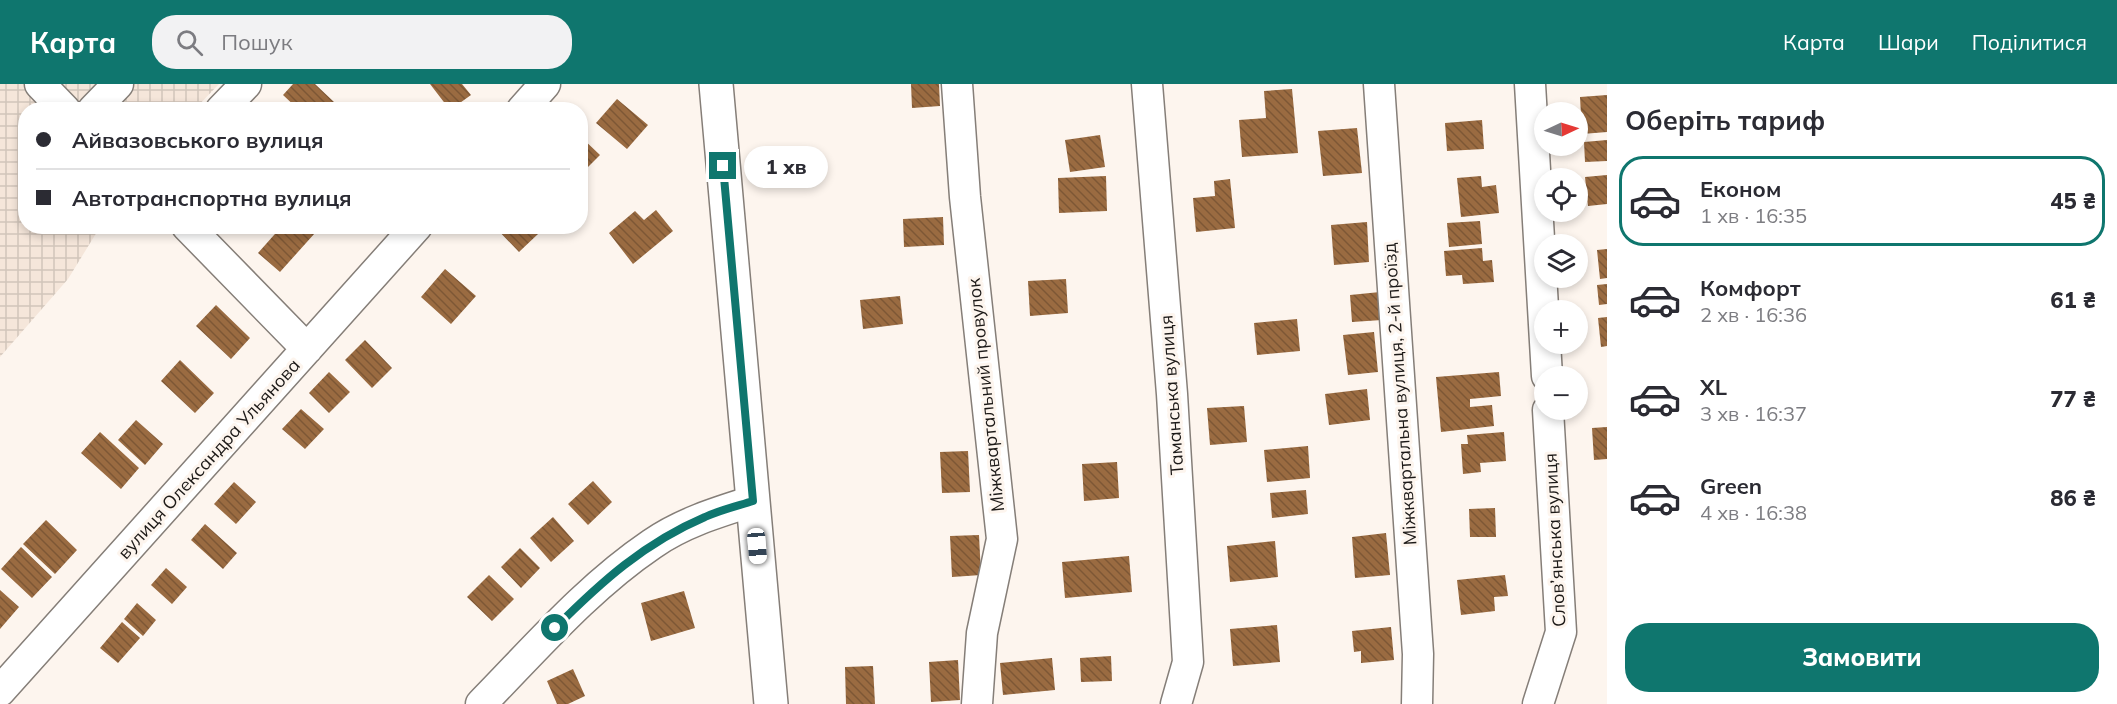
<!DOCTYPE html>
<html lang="uk">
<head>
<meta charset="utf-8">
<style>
	body { margin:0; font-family:Mulish,sans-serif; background:#f2f2f3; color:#2b2b33; height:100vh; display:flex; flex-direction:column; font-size:22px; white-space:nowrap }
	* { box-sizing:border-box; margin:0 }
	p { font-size:20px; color:#7c7c81 }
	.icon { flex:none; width:33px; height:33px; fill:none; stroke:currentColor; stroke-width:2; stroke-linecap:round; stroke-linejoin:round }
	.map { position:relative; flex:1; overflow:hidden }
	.details { display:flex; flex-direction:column; background:#fff; width:510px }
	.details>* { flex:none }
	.guide { position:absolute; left:18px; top:18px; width:570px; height:132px; border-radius:24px; box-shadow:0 3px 9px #0003; display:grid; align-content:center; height:132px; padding:0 18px; background:#fff }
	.needle { width:39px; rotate:86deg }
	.fabs { position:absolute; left:1534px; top:18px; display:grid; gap:12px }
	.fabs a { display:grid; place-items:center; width:54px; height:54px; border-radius:50%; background:#fff; box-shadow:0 3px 9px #0003; font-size:30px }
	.end { position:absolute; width:27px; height:27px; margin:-14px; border:8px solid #0f766e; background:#fff; box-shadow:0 0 0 3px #fff }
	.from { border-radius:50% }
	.bubble { position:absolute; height:42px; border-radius:21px; background:#fff; box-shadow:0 3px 9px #0003; font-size:20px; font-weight:800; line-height:42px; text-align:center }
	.car { position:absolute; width:18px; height:36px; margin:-18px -9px; border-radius:8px; box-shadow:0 0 4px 2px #0007; background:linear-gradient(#fff 24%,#345 0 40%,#fff 0 76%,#345 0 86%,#fff 0) }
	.guide b { display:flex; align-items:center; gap:21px; height:57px; font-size:22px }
	.guide b+b { border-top:2px solid #e1e1e2 }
	.guide i { width:15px; height:15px; background:#2b2b33 }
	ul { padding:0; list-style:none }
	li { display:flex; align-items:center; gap:18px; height:90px; margin:0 12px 9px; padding:0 6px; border:3px solid transparent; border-radius:24px }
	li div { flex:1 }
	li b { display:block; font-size:22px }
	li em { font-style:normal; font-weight:800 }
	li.active { border-color:#0f766e }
	li>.icon { width:54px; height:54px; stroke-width:1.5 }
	h2 { padding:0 18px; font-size:27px; line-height:72px }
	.primary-button { display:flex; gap:12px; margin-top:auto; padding:12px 18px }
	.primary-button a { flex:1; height:69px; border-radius:24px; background:#0f766e; color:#fff; font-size:24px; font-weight:800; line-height:69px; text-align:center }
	header { display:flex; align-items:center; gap:36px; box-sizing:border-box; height:84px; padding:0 30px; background:#0f766e; color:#fff }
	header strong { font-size:28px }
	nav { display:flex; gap:33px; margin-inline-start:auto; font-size:21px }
	.search { width:420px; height:54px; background:#f2f2f3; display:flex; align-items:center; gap:15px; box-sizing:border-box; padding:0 21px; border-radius:24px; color:#7c7c81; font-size:22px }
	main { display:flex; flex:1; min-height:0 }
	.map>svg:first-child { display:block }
</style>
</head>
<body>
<header>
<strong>Карта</strong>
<div class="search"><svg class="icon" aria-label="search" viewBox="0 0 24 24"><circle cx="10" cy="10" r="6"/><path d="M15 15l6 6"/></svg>Пошук</div>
<nav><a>Карта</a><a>Шари</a><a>Поділитися</a></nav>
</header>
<main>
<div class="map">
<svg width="1607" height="620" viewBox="0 0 1607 620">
	<defs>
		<pattern id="industrial-grid" width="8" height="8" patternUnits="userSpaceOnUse" patternTransform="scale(1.5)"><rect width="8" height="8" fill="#f5e6da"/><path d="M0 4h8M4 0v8" fill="none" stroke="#d1c5ba"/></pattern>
		<pattern id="building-back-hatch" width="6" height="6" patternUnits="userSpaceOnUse" patternTransform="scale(1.5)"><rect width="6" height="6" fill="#9a6b41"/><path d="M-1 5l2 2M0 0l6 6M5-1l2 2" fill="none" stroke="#7d5735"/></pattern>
	</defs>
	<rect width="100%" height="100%" fill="#fdf5ee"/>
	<!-- industrial -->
	<path fill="url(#industrial-grid)" d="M 0,0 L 219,0 L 195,25 L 26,26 L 26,142 L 100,143 L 68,195 L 0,273 Z"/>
	<!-- building -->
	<path fill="url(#building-back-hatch)" d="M 293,0 L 315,0 L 334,18 L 327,26 L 299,26 L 283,11 Z
		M 430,0 L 462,0 L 471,11 L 450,26 Z
		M 911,0 L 939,0 L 940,22 L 912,24 Z
		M 1292,5 L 1298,69 L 1242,73 L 1239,36 L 1266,34 L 1264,7 Z
		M 1607,11 L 1607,48 L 1582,50 L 1580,13 Z
		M 617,15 L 648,41 L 627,65 L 596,39 Z
		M 1482,36 L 1484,65 L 1447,67 L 1445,39 Z
		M 1357,44 L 1362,89 L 1323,92 L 1318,47 Z
		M 1100,51 L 1105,83 L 1070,88 L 1065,56 Z
		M 580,52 L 600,71 L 580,91 Z
		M 1607,56 L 1607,77 L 1585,78 L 1584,58 Z
		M 1607,91 L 1607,120 L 1588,122 L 1585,93 Z
		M 1106,92 L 1107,127 L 1059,129 L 1058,94 Z
		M 1481,92 L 1482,103 L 1496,101 L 1499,129 L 1461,133 L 1457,94 Z
		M 1230,95 L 1235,144 L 1196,148 L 1193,114 L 1215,112 L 1214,97 Z
		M 656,126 L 673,147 L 633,180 L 609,149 L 635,127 L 644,136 Z
		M 943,133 L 944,161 L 904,163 L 903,135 Z
		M 1480,137 L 1482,160 L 1449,163 L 1447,139 Z
		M 1367,138 L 1369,178 L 1334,181 L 1331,141 Z
		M 282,142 L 308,142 L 315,149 L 280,188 L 258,169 Z
		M 494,142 L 531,142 L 538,150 L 519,168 Z
		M 1482,164 L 1483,177 L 1492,176 L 1494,198 L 1463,200 L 1462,191 L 1446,192 L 1444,167 Z
		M 1607,165 L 1607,194 L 1600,195 L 1597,166 Z
		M 445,185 L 476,212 L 451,240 L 421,213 Z
		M 1066,195 L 1068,229 L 1030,232 L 1028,197 Z
		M 1607,200 L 1607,220 L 1599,221 L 1597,201 Z
		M 1380,208 L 1382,236 L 1352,238 L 1350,211 Z
		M 900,212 L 903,240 L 863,245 L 860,216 Z
		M 216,221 L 250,254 L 231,275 L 196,242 Z
		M 1607,233 L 1607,262 L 1601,263 L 1598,234 Z
		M 1297,235 L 1300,267 L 1257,271 L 1254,239 Z
		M 1374,248 L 1378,288 L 1348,291 L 1343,251 Z
		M 365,256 L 392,284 L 372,304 L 345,276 Z
		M 180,276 L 214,309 L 195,329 L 161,297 Z
		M 329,288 L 350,308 L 329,329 L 309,309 Z
		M 1499,288 L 1501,312 L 1470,315 L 1470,323 L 1492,321 L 1494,342 L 1441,348 L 1436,293 Z
		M 1367,305 L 1370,336 L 1329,341 L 1325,310 Z
		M 1244,322 L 1247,358 L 1210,361 L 1207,324 Z
		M 301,325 L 324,345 L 305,365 L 282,345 Z
		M 136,336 L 163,360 L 145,381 L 118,356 Z
		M 1607,343 L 1607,375 L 1594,376 L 1592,344 Z
		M 100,348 L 139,384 L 121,405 L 81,369 Z
		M 1504,348 L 1506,377 L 1480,379 L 1481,388 L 1463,390 L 1461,360 L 1468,360 L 1467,351 Z
		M 1308,362 L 1310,394 L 1267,398 L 1264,366 Z
		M 968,367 L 970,408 L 942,409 L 940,368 Z
		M 1117,378 L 1119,414 L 1084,417 L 1082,380 Z
		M 593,397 L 612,418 L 588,441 L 568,420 Z
		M 234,398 L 256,418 L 236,440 L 214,420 Z
		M 1306,406 L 1308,430 L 1272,434 L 1270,409 Z
		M 1495,424 L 1496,453 L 1470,453 L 1469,425 Z
		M 553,433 L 574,457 L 551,478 L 530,454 Z
		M 46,436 L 77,466 L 55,490 L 23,460 Z
		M 205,440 L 237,469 L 223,485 L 191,456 Z
		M 1386,449 L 1390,491 L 1355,494 L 1352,453 Z
		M 979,451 L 981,491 L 952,493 L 950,452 Z
		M 1275,457 L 1278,493 L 1230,498 L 1227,462 Z
		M 21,463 L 52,493 L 32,514 L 1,485 Z
		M 520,464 L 540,484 L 521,504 L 501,483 Z
		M 1129,472 L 1132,508 L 1065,514 L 1062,478 Z
		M 166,484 L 187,503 L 172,520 L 151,501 Z
		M 489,491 L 514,515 L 492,537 L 467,513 Z
		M 1505,491 L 1508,512 L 1494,513 L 1495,527 L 1461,531 L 1457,496 Z
		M 0,506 L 19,523 L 0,545 Z
		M 684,507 L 695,544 L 651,557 L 641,519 Z
		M 137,519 L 156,536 L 143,552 L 124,535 Z
		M 122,538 L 140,554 L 118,579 L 100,564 Z
		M 1277,541 L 1280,578 L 1233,582 L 1230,545 Z
		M 1391,543 L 1394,576 L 1361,579 L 1361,567 L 1354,568 L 1352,547 Z
		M 1111,572 L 1112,597 L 1081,598 L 1080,574 Z
		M 1052,574 L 1055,606 L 1003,611 L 1000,579 Z
		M 958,576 L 960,616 L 931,618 L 929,578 Z
		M 873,582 L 875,620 L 846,620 L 845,583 Z
		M 573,585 L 585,612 L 568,620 L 557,620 L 547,597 Z"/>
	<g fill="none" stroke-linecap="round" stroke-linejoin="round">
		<!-- minor casing -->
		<g stroke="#857e78" stroke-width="33">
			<path id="minor" d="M 40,0 L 65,26
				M 957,0 L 965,113 L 1002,455 L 982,549 L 977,620
				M 1147,0 L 1172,310 L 1188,578 L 1176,620
				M 1379,0 L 1418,570 L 1417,620
				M 1530,0 L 1547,292
				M 93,26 L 118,0
				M 221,26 L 246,0
				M 522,26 L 545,0
				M 187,142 L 307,265
				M 0,607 L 417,142
				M 481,620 C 535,565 587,504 652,460 C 682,439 718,428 753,417
				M 1538,620 L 1561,548 L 1548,326"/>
		</g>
		<!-- major casing -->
		<g stroke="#857e78" stroke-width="36">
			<path id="major" d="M 716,0 L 771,620"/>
		</g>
		<!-- minor -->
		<use href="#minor" stroke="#fff" stroke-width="30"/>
		<!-- major -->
		<use href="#major" stroke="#fff" stroke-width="33"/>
	</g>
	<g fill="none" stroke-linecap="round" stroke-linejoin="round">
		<!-- route -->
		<path stroke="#0f766e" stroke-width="8" d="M 555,544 C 601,498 644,459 705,433 C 720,426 737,422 753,417 L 723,82"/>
	</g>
	<g text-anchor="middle" stroke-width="6" stroke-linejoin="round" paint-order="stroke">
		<!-- street labels -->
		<g font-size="18" fill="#1c1917" stroke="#fdf5ee">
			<text transform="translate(1400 310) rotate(-94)" y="6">Міжквартальна вулиця, 2-й проїзд</text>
			<text transform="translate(986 311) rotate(-96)" y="6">Міжквартальний провулок</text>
			<text transform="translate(1172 311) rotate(-94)" y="6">Таманська вулиця</text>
			<text transform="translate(209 375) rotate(-48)" y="6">вулиця Олександра Ульянова</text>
			<text transform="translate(1555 456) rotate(-93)" y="6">Слов’янська вулиця</text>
		</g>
	</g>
</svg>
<div class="fabs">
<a><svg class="needle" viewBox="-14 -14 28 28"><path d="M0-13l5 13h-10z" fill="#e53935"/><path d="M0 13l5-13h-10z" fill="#7c7c81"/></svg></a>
<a><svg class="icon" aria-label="locate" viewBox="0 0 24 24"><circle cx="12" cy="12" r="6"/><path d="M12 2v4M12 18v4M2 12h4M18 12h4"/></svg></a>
<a><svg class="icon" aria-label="layers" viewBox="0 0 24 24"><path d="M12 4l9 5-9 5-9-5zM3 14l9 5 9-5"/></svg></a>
<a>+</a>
<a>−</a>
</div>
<i class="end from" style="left:555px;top:544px"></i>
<i class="end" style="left:723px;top:82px"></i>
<div class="bubble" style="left:744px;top:62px;width:84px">1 хв</div>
<i class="car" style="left:757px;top:462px;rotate:175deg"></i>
<div class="guide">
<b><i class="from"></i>Айвазовського вулиця</b>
<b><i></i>Автотранспортна вулиця</b>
</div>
</div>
<section class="details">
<h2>Оберіть тариф</h2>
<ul>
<li class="active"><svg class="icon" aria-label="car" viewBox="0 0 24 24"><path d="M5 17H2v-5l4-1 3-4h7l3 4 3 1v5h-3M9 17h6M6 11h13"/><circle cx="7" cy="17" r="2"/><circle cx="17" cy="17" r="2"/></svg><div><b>Економ</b><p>1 хв · 16:35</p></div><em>45 ₴</em></li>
<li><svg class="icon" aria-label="car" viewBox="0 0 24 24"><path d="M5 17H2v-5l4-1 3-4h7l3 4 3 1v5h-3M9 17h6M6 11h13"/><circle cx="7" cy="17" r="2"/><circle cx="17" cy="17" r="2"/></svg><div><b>Комфорт</b><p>2 хв · 16:36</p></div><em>61 ₴</em></li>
<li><svg class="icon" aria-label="car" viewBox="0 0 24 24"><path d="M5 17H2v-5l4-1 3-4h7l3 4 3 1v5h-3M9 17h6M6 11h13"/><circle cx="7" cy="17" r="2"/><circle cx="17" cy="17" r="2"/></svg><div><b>XL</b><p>3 хв · 16:37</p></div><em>77 ₴</em></li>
<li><svg class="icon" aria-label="car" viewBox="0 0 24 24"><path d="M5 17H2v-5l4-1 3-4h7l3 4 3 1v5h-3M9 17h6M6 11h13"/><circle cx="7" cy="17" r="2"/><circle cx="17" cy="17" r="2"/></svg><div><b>Green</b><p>4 хв · 16:38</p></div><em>86 ₴</em></li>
</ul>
<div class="primary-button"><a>Замовити</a></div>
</section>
</main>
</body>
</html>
